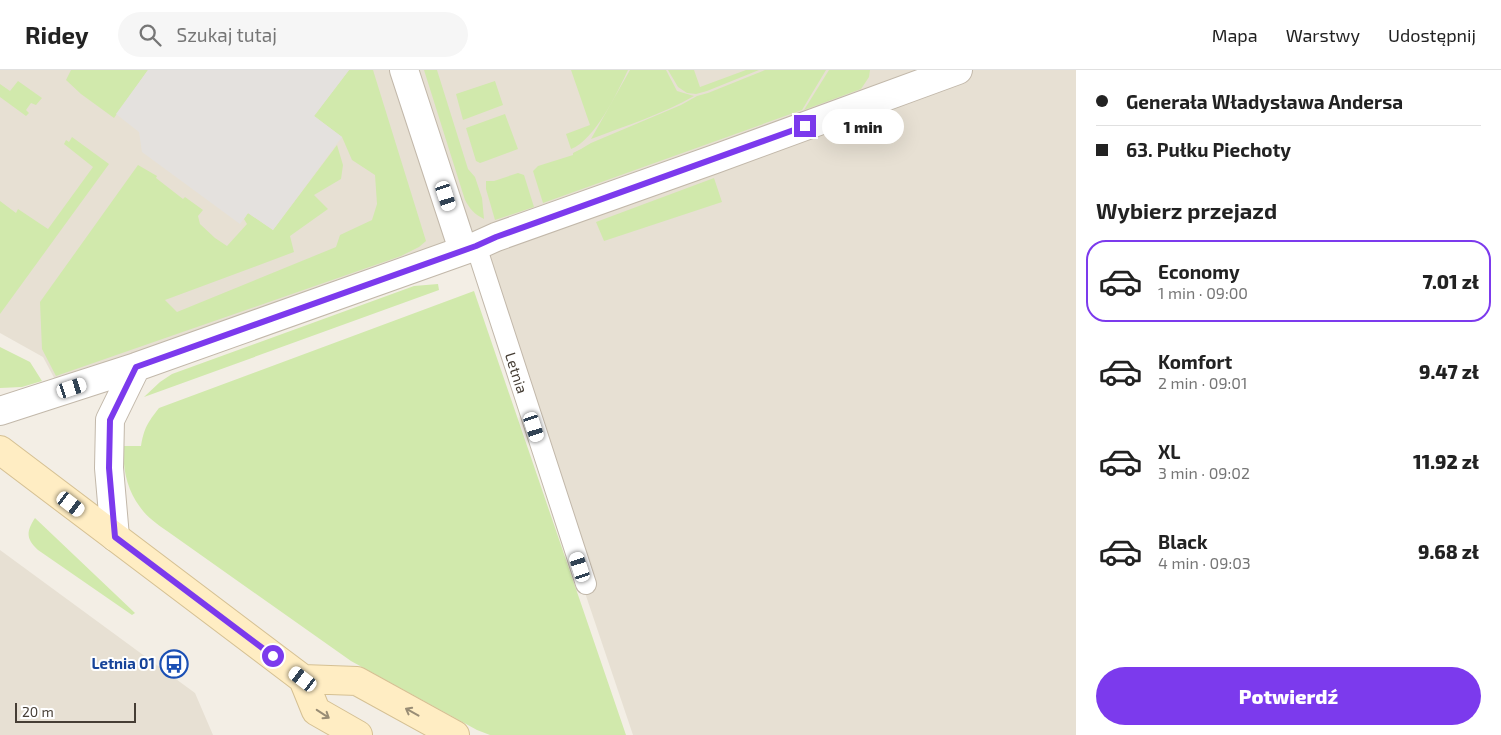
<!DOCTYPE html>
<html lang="pl">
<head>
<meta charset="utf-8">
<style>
	body { margin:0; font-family:"Exo 2",sans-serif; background:#f6f6f6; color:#222; height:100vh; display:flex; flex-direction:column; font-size:19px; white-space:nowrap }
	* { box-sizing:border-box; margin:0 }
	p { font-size:16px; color:#767676 }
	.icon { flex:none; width:28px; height:28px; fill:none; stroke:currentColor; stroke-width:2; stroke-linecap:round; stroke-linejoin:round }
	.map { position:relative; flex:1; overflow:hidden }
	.details { display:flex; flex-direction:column; background:#fff; width:425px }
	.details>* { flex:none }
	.guide { display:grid; align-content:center; height:110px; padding:0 20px; background:#fff }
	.scale { position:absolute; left:15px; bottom:12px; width:121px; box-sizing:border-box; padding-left:5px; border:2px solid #463e35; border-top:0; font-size:14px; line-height:18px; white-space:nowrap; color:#463e35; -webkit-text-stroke:4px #fff; paint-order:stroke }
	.end { position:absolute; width:22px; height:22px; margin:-11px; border:6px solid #7c3aed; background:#fff; box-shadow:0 0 0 2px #fff }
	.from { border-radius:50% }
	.bubble { position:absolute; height:35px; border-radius:18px; background:#fff; box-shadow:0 5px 20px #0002; font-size:16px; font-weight:800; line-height:35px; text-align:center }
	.car { position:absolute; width:15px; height:30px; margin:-15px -8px; border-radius:6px; box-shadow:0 0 4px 1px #0007; background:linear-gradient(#fff 24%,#345 0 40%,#fff 0 76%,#345 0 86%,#fff 0) }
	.guide b { display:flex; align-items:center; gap:18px; height:48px; font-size:19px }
	.guide b+b { border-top:1px solid #e0e0e0 }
	.guide i { width:12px; height:12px; background:#222 }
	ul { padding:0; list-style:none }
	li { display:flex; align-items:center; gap:15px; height:82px; margin:0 10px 8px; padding:0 10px; border:2px solid transparent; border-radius:20px }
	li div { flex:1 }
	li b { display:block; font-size:19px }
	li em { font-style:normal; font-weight:800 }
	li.selected { border-color:#7c3aed }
	li>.icon { width:45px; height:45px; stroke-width:1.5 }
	h2 { padding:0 20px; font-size:22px; line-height:60px }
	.action { display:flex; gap:10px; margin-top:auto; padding:10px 20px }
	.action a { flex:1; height:58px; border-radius:30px; background:#7c3aed; color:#fff; font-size:20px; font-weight:800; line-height:58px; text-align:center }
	header { display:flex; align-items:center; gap:30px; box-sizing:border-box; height:70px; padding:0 25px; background:#fff; border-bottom:1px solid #e0e0e0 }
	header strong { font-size:24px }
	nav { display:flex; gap:28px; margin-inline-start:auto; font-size:18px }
	.search { width:350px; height:45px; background:#f6f6f6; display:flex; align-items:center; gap:12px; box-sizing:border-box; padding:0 18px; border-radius:28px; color:#767676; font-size:19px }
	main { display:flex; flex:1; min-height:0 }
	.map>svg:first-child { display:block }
</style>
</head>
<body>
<header>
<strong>Ridey</strong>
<div class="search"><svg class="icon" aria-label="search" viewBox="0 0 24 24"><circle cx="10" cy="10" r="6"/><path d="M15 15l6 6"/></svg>Szukaj tutaj</div>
<nav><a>Mapa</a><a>Warstwy</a><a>Udostępnij</a></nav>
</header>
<main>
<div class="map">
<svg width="1076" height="665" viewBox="0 0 1076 665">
	<rect width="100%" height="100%" fill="#f3eee5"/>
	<!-- residential -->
	<path fill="#e7e0d3" d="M 0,0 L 1076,0 L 1076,665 L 633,665 L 471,185 L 66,330 L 43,287 L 0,263 Z
		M 0,480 L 195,623 L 213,665 L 0,665 Z"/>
	<!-- green -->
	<path fill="#d1e9ac" d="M 71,0 L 148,0 L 114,48 L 81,24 L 66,10 Z
		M 349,0 L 373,0 L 426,171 L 419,177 L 401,186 L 56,306 L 42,279 L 40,232 L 138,95 L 157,106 L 156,108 L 183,129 L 185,127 L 203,140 L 198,146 L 200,154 L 215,168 L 227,176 L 247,154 L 244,149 L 248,143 L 273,160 L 337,75 L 343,95 L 341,109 L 314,125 L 328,139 L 290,166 L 294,182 L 165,230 L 177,242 L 336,177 L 340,165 L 372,150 L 377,134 L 375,105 L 352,90 L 342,67 L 314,46 Z
		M 424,0 L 437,0 L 468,99 L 475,107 L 482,128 L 484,149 C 474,144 470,139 465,130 Z
		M 571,0 L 628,0 C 617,23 595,70 571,79 L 566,64 L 590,55 Z
		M 630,0 L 666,0 L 677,21 L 694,26 C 663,44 625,56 591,69 Z
		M 668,0 L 694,0 L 700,17 L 746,0 L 759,0 L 707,21 L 696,24 L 687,23 L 678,17 Z
		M 765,0 L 826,0 L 802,40 L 543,133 L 533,101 L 538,96 L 573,85 L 573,83 L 581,79 L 591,73 L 681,35 L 697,26 L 708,23 Z
		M 829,0 L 870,0 L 869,7 L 861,19 L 804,40 Z
		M 18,11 L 42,28 L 36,35 L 31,33 L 26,40 L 29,43 L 26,46 L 0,27 L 0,14 L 10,21 Z
		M 495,11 L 503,35 L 463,50 L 456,24 Z
		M 505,44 L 518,79 L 483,92 L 480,93 L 476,91 L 466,58 Z
		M 72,67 L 109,94 L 0,244 L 0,131 L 16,143 L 18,139 L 48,159 L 93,97 L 64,74 L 66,70 L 69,72 Z
		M 518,103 L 524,105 L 534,137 L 495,150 L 486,119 L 486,111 L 494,111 Z
		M 714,108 L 722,132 L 604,171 L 596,152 Z
		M 438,214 L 439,220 L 144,327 L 160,312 L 172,304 L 414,216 Z
		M 474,221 L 626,665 L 490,665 L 477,660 L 351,591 L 167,461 C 157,454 147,447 140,437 C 127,420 122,397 124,376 L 141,376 C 144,358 148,352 159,338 Z
		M 0,277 L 30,292 L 42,311 L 22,317 L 0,318 Z
		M 35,448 L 135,543 L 132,545 L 38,480 C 26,469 26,462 35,448 Z"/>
	<!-- parking -->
	<path fill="#e4e1de" d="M 148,0 L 349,0 L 314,46 L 342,67 L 273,160 L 248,143 L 240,154 L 142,82 L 139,62 L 116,44 Z"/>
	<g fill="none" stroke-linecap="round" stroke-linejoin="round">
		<!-- lane casing -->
		<g stroke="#c2b8aa" stroke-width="22">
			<path id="lane" d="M 476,176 L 586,514"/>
		</g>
		<!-- street casing -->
		<g stroke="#c2b8aa" stroke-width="30">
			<path id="street" d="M 404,0 L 463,180
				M 0,341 L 136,297 L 476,176 L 496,167 L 715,89 L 958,0
				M 115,467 L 109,398 L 110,350 L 136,297"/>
		</g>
		<!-- secondary casing -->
		<g stroke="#d5c093" stroke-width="30">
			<path id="secondary" d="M 0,380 L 303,609 L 357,611 L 455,665
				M 303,609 L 316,641 L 358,665"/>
		</g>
		<!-- lane -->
		<use href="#lane" stroke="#fff" stroke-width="20"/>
		<!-- street -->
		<use href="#street" stroke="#fff" stroke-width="28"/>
		<!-- secondary -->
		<use href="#secondary" stroke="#ffedc3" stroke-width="28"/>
	</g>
	<!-- one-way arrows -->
	<defs><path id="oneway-shaft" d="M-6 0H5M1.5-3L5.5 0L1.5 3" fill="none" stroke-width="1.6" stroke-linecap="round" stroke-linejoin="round" transform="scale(1.25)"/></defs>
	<g stroke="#998d75">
		<use href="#oneway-shaft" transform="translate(412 642) rotate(-151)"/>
		<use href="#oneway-shaft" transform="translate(323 644) rotate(33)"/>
	</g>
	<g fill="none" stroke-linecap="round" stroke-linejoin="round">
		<!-- route -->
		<path stroke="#7c3aed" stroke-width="6" d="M 273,586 L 115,467 L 109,398 L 110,350 L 136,297 L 476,176 L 496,167 L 805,56"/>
	</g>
	<!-- icons -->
	<defs>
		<g id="bus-ring" transform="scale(1.4375)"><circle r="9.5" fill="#fff" stroke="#1a4fb4" stroke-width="1.5"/><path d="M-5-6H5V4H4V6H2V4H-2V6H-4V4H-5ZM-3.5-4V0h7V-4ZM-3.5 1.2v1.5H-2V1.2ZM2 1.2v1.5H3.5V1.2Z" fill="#1a4fb4"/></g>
	</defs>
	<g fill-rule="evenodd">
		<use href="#bus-ring" x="174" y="594"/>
	</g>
	<g text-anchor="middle" stroke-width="4" stroke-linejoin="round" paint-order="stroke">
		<!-- street labels -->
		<g font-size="15" fill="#463e35" stroke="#fff">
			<text transform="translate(516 303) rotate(72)" y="5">Letnia</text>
		</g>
		<!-- transit labels -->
		<g font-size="15" font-weight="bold" fill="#164399" stroke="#fff" text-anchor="end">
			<text x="155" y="599">Letnia 01</text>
		</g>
	</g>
</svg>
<div class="scale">20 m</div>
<i class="end from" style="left:273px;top:586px"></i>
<i class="end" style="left:805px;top:56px"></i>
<div class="bubble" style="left:822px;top:39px;width:82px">1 min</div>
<i class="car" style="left:446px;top:126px;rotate:162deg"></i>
<i class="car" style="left:72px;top:318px;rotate:72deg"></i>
<i class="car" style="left:534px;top:357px;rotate:162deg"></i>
<i class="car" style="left:71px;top:434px;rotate:127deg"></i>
<i class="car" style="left:580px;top:497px;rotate:342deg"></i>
<i class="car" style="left:303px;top:609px;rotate:307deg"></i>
</div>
<section class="details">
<div class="guide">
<b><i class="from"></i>Generała Władysława Andersa</b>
<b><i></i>63. Pułku Piechoty</b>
</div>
<h2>Wybierz przejazd</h2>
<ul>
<li class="selected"><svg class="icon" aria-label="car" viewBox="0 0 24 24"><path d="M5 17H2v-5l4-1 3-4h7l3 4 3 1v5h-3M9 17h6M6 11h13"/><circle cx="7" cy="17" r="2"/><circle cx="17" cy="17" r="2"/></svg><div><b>Economy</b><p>1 min · 09:00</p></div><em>7.01 zł</em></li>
<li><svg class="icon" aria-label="car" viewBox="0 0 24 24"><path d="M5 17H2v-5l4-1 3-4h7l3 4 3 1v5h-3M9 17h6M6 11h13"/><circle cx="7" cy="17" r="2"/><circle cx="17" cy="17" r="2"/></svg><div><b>Komfort</b><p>2 min · 09:01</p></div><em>9.47 zł</em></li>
<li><svg class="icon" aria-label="car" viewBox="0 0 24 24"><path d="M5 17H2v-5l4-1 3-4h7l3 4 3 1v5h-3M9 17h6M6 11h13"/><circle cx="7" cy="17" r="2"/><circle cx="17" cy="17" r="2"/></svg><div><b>XL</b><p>3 min · 09:02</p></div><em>11.92 zł</em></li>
<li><svg class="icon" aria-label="car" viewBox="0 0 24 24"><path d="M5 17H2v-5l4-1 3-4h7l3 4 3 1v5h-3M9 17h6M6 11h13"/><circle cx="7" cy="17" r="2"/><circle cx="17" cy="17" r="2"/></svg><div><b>Black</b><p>4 min · 09:03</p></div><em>9.68 zł</em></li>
</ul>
<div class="action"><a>Potwierdź</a></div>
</section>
</main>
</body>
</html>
